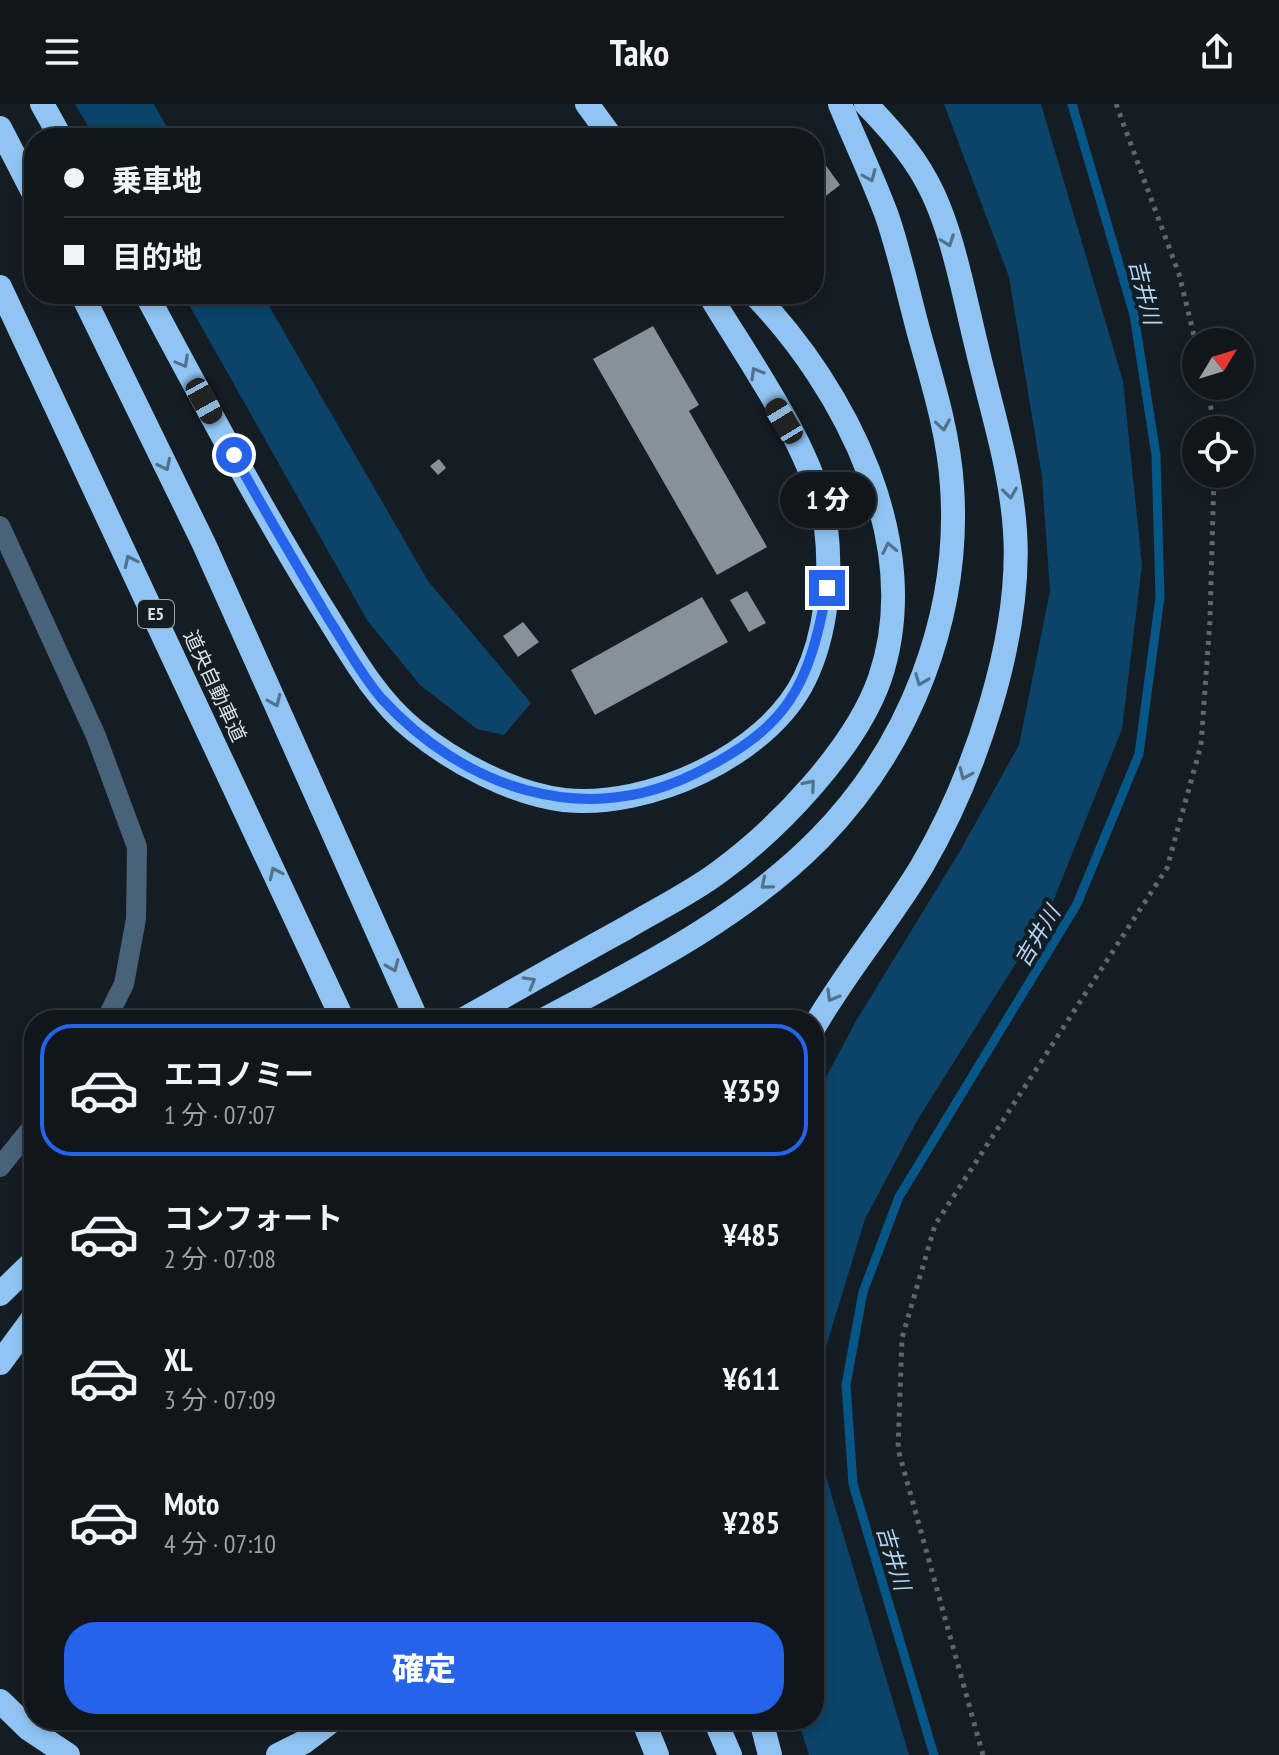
<!DOCTYPE html>
<html lang="ja">
<head>
<meta charset="utf-8">
<style>
	body { margin:0; font-family:"PT Sans Narrow","Noto Sans JP",sans-serif; background:#1e2328; color:#f1f3f6; height:100vh; display:flex; flex-direction:column; font-size:30px; white-space:nowrap }
	* { box-sizing:border-box; margin:0 }
	p { font-size:26px; color:#9c9fa3 }
	.icon { flex:none; width:44px; height:44px; fill:none; stroke:currentColor; stroke-width:2; stroke-linecap:round; stroke-linejoin:round }
	.map { position:relative; flex:1; overflow:hidden }
	.drawer { position:absolute; left:24px; top:906px; width:800px; height:720px; display:flex; flex-direction:column; background:#10161b; border-radius:32px; box-shadow:0 4px 12px #0003,0 0 0 2px #30353a }
	.drawer>* { flex:none }
	.banner { position:absolute; left:24px; top:24px; width:800px; height:176px; border-radius:32px; box-shadow:0 4px 12px #0003,0 0 0 2px #30353a; display:grid; align-content:center; height:176px; padding:0 40px; background:#10161b }
	.needle { width:52px; rotate:52deg }
	.buttons { position:absolute; left:1182px; top:224px; display:grid; gap:16px }
	.buttons a { display:grid; place-items:center; width:72px; height:72px; border-radius:50%; background:#10161b; box-shadow:0 4px 12px #0003,0 0 0 2px #30353a; font-size:40px }
	.end { position:absolute; width:36px; height:36px; margin:-18px; border:10px solid #2563eb; background:#fff; box-shadow:0 0 0 4px #fff }
	.from { border-radius:50% }
	.bubble { position:absolute; height:56px; border-radius:28px; background:#10161b; box-shadow:0 4px 12px #0003,0 0 0 2px #30353a; font-size:26px; font-weight:800; line-height:56px; text-align:center }
	.car { position:absolute; width:24px; height:48px; margin:-24px -12px; border-radius:10px; box-shadow:0 0 6px 2px #0007; background:linear-gradient(#222 24%,#8ab4d8 0 40%,#222 0 76%,#8ab4d8 0 86%,#222 0) }
	.banner b { display:flex; align-items:center; gap:28px; height:76px; font-size:30px }
	.banner b+b { border-top:2px solid #30353a }
	.banner i { width:20px; height:20px; background:#f1f3f6 }
	ul { padding:14px 0 0; list-style:none }
	li { display:flex; align-items:center; gap:24px; height:132px; margin:0 16px 12px; padding:0 24px; border:4px solid transparent; border-radius:32px }
	li div { flex:1 }
	li b { display:block; font-size:30px }
	li em { font-style:normal; font-weight:800 }
	li.on { border-color:#2563eb }
	li>.icon { width:72px; height:72px; stroke-width:1.5 }
	.action { display:flex; gap:16px; margin-top:auto; padding:16px 40px }
	.action a { flex:1; height:92px; border-radius:32px; background:#2563eb; color:#fff; font-size:32px; font-weight:800; line-height:92px; text-align:center }
	header { display:flex; justify-content:space-between; align-items:center; height:104px; padding:0 40px; background:#10161b; font-size:36px; font-weight:800 }
	.map>svg:first-child { display:block }
</style>
</head>
<body>
<header><svg class="icon" aria-label="menu" viewBox="0 0 24 24"><path d="M4 6h16M4 12h16M4 18h16"/></svg>Tako<svg class="icon" aria-label="share" viewBox="0 0 24 24"><path d="M12 15V3M7 8l5-5 5 5M5 13v7h14v-7"/></svg></header>
<div class="map">
<svg width="1279" height="1651" viewBox="0 0 1279 1651">
	<rect width="100%" height="100%" fill="#151d24"/>
	<!-- forest -->
	<path fill="#0b4369" d="M 75,0 L 154,0 L 173,34 L 95,34 Z
		M 944,0 L 1041,0 L 1123,277 L 1142,461 L 1122,625 L 1050,805 L 918,1015 L 865,1115 L 822,1256 L 819,1349 L 909,1651 L 809,1651 L 798,1616 L 814,1616 L 814,996 L 856,917 L 960,747 L 1019,641 L 1050,487 L 1042,373 L 1009,173 Z
		M 183,190 L 262,190 L 428,477 L 531,599 L 504,631 L 477,625 L 420,581 L 367,516 Z"/>
	<g fill="none" stroke-linecap="round" stroke-linejoin="round">
		<!-- stream -->
		<path stroke="#075688" stroke-width="9" d="M 934,1651 L 853,1380 L 846,1281 L 863,1188 L 899,1093 L 1077,800 L 1139,650 L 1160,493 L 1156,351 L 1134,211 L 1072,0"/>
	</g>
	<!-- building -->
	<path fill="#87919a" d="M 822,56 L 840,81 L 814,101 L 814,63 Z
		M 653,222 L 699,301 L 689,307 L 767,443 L 717,471 L 593,255 Z
		M 439,355 L 446,364 L 438,371 L 430,362 Z
		M 747,487 L 766,519 L 749,528 L 730,496 Z
		M 702,493 L 728,538 L 595,611 L 571,566 Z
		M 523,518 L 539,538 L 518,553 L 503,532 Z"/>
	<g fill="none" stroke-linecap="round" stroke-linejoin="round">
		<!-- path -->
		<path stroke="#60676d" stroke-width="5" stroke-dasharray="4 6" stroke-linecap="butt" d="M 1116,0 L 1179,170 L 1196,240
			M 1207,282 L 1215,326
			M 983,1651 L 898,1345 L 902,1234 L 935,1121 L 1167,764 L 1201,641 L 1210,516 L 1214,370"/>
		<!-- street -->
		<path stroke="#486379" stroke-width="20" d="M 0,422 L 96,632 L 137,743 L 136,815 L 124,880 L 106,916
			M 0,1063 L 34,1021"/>
		<!-- highway -->
		<path stroke="#90c5f3" stroke-width="24" d="M 42,0 L 61,34
			M 587,0 L 612,34
			M 0,24 L 34,90
			M 0,183 L 343,916
			M 82,190 L 204,440 L 417,916
			M 146,190 C 202,294 257,398 319,499 C 347,543 373,593 414,626 C 455,659 511,689 564,696 C 647,705 768,652 805,574 C 826,531 832,471 826,424 C 817,349 748,256 709,190
			M 462,916 C 517,885 571,854 626,824 C 656,806 691,789 719,768 C 778,725 856,644 880,574 C 925,440 846,285 754,190
			M 543,916 C 639,865 743,813 820,734 C 910,642 961,511 952,382 C 949,334 935,286 922,240 C 910,198 901,153 887,112 C 873,74 855,37 840,0
			M 814,923 C 846,867 889,817 922,762 C 975,671 1022,533 1015,427 C 1011,365 991,304 977,244 C 964,192 952,122 926,76 C 911,48 887,22 866,0
			M 0,1190 L 34,1157
			M 0,1259 L 34,1213
			M 0,1597 L 29,1625 L 68,1651
			M 643,1616 L 657,1651
			M 715,1616 L 730,1651
			M 761,1616 L 770,1651
			M 278,1651 L 304,1638 L 333,1616"/>
	</g>
	<!-- one-way arrows -->
	<defs><path id="oneway-chevron" d="M-2-3.5L2.5 0L-2 3.5" fill="none" stroke-width="1.6" stroke-linecap="round" stroke-linejoin="round" transform="scale(2)"/></defs>
	<g stroke="#52718c">
		<use href="#oneway-chevron" transform="translate(870 72) rotate(67)"/>
		<use href="#oneway-chevron" transform="translate(948 137) rotate(70)"/>
		<use href="#oneway-chevron" transform="translate(183 258) rotate(61)"/>
		<use href="#oneway-chevron" transform="translate(756 269) rotate(-120)"/>
		<use href="#oneway-chevron" transform="translate(943 321) rotate(81)"/>
		<use href="#oneway-chevron" transform="translate(165 361) rotate(64)"/>
		<use href="#oneway-chevron" transform="translate(1010 389) rotate(82)"/>
		<use href="#oneway-chevron" transform="translate(889 444) rotate(-102)"/>
		<use href="#oneway-chevron" transform="translate(130 457) rotate(-115)"/>
		<use href="#oneway-chevron" transform="translate(921 576) rotate(111)"/>
		<use href="#oneway-chevron" transform="translate(275 597) rotate(66)"/>
		<use href="#oneway-chevron" transform="translate(965 670) rotate(113)"/>
		<use href="#oneway-chevron" transform="translate(810 681) rotate(-50)"/>
		<use href="#oneway-chevron" transform="translate(275 769) rotate(-115)"/>
		<use href="#oneway-chevron" transform="translate(766 780) rotate(140)"/>
		<use href="#oneway-chevron" transform="translate(393 862) rotate(67)"/>
		<use href="#oneway-chevron" transform="translate(530 878) rotate(-30)"/>
		<use href="#oneway-chevron" transform="translate(832 892) rotate(120)"/>
	</g>
	<g fill="none" stroke-linecap="round" stroke-linejoin="round">
		<!-- route -->
		<path stroke="#2563eb" stroke-width="10" d="M 234,351 C 264,406 296,460 328,514 C 345,540 361,571 382,595 C 463,683 582,725 694,670 C 788,624 809,584 827,484"/>
	</g>
	<g text-anchor="middle" stroke-width="8" stroke-linejoin="round" paint-order="stroke">
		<!-- shield labels -->
		<rect fill="#151d24" stroke="#9fa6aa" stroke-width="2" x="138" y="496" width="36" height="28" rx="6"/>
		<g font-size="18" font-weight="bold" fill="#dae0e4">
			<text x="156" y="516">E5</text>
		</g>
		<!-- street labels -->
		<g font-size="20" fill="#dae0e4" stroke="#151d24">
			<text transform="translate(215 582) rotate(65)" y="7">道央自動車道</text>
		</g>
		<!-- water labels -->
		<g font-size="22" font-style="italic" fill="#b3d5f3" stroke="#151d24">
			<text transform="translate(1145 188) rotate(76)" y="8">吉井川</text>
			<text transform="translate(1037 832) rotate(-59)" y="8">吉井川</text>
			<text transform="translate(894 1454) rotate(73)" y="8">吉井川</text>
		</g>
	</g>
</svg>
<div class="buttons">
<a><svg class="needle" viewBox="-14 -14 28 28"><path d="M0-13l5 13h-10z" fill="#e53935"/><path d="M0 13l5-13h-10z" fill="#9c9fa3"/></svg></a>
<a><svg class="icon" aria-label="locate" viewBox="0 0 24 24"><circle cx="12" cy="12" r="6"/><path d="M12 2v4M12 18v4M2 12h4M18 12h4"/></svg></a>
</div>
<i class="end from" style="left:234px;top:351px"></i>
<i class="end" style="left:827px;top:484px"></i>
<div class="bubble" style="left:780px;top:368px;width:96px">1 分</div>
<i class="car" style="left:204px;top:297px;rotate:151deg"></i>
<i class="car" style="left:784px;top:317px;rotate:329deg"></i>
<div class="banner">
<b><i class="from"></i>乗車地</b>
<b><i></i>目的地</b>
</div>
<section class="drawer">
<ul>
<li class="on"><svg class="icon" aria-label="car" viewBox="0 0 24 24"><path d="M5 17H2v-5l4-1 3-4h7l3 4 3 1v5h-3M9 17h6M6 11h13"/><circle cx="7" cy="17" r="2"/><circle cx="17" cy="17" r="2"/></svg><div><b>エコノミー</b><p>1 分 · 07:07</p></div><em>¥359</em></li>
<li><svg class="icon" aria-label="car" viewBox="0 0 24 24"><path d="M5 17H2v-5l4-1 3-4h7l3 4 3 1v5h-3M9 17h6M6 11h13"/><circle cx="7" cy="17" r="2"/><circle cx="17" cy="17" r="2"/></svg><div><b>コンフォート</b><p>2 分 · 07:08</p></div><em>¥485</em></li>
<li><svg class="icon" aria-label="car" viewBox="0 0 24 24"><path d="M5 17H2v-5l4-1 3-4h7l3 4 3 1v5h-3M9 17h6M6 11h13"/><circle cx="7" cy="17" r="2"/><circle cx="17" cy="17" r="2"/></svg><div><b>XL</b><p>3 分 · 07:09</p></div><em>¥611</em></li>
<li><svg class="icon" aria-label="car" viewBox="0 0 24 24"><path d="M5 17H2v-5l4-1 3-4h7l3 4 3 1v5h-3M9 17h6M6 11h13"/><circle cx="7" cy="17" r="2"/><circle cx="17" cy="17" r="2"/></svg><div><b>Moto</b><p>4 分 · 07:10</p></div><em>¥285</em></li>
</ul>
<div class="action"><a>確定</a></div>
</section>
</div>
</body>
</html>
